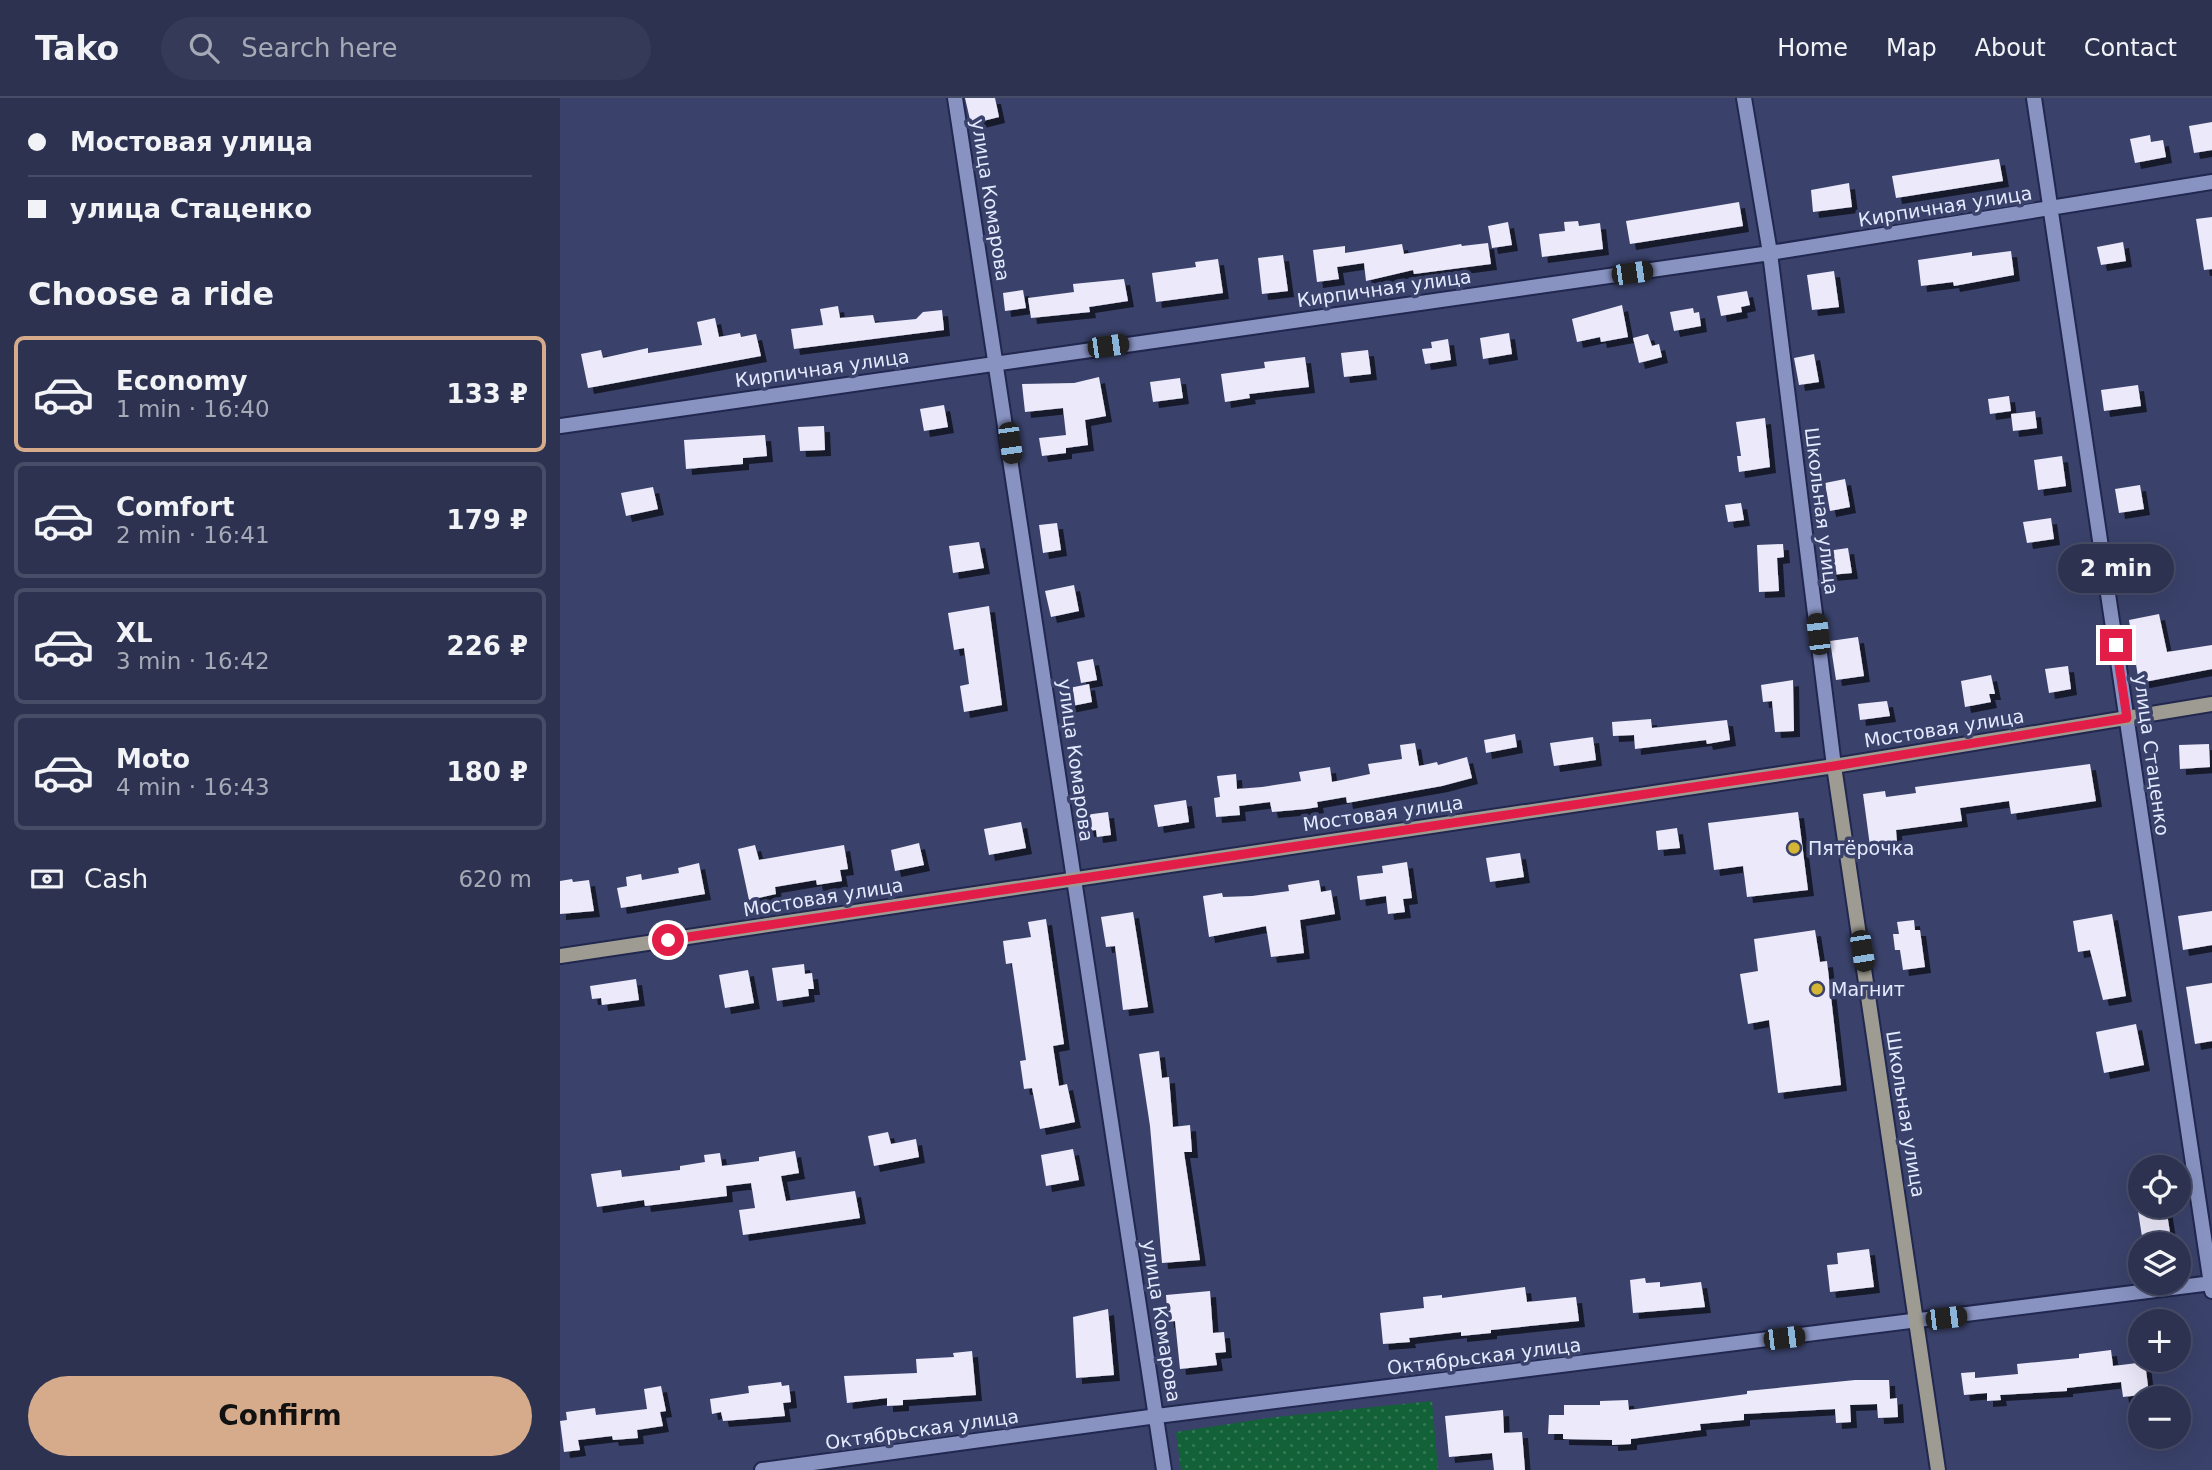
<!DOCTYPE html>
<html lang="en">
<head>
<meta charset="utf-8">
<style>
	body { margin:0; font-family:"DejaVu Sans",sans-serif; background:#343a57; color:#f1f3f6; height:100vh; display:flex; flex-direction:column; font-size:26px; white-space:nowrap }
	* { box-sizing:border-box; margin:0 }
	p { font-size:23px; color:#a6aab7 }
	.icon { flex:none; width:38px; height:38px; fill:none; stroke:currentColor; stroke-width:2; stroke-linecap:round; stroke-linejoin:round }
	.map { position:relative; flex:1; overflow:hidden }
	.side { display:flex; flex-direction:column; background:#2c3250; width:560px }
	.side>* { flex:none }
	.guide { display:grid; align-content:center; height:154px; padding:0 28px; background:#2c3250 }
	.buttons { position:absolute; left:1568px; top:1057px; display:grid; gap:14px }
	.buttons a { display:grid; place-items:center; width:63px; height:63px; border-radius:50%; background:#2c3250; box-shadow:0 7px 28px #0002,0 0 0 2px #484d67; font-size:35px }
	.end { position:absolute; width:32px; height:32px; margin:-16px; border:9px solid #e11d48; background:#fff; box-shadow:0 0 0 4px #fff }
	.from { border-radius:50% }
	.bubble { position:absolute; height:49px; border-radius:24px; background:#2c3250; box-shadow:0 7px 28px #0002,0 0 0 2px #484d67; font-size:23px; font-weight:700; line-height:49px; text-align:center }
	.car { position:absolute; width:21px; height:42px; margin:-21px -10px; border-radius:9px; box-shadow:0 0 5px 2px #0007; background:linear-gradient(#222 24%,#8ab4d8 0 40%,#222 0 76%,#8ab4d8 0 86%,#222 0) }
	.guide b { display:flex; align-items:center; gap:24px; height:66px; font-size:26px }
	.guide b+b { border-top:2px solid #484d67 }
	.guide i { width:18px; height:18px; background:#f1f3f6 }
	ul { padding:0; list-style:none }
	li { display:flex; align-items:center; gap:21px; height:116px; margin:0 14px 10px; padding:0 14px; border:4px solid #484d67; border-radius:10px }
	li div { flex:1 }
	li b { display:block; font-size:26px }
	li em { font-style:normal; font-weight:700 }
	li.active { border-color:#d6ab8b }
	li>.icon { width:63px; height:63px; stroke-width:1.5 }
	h2 { padding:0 28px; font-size:32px; line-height:84px }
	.pay { display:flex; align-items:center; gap:18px; height:77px; padding:0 28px; font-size:26px }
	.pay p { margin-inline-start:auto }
	.cta { display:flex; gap:14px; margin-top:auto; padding:14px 28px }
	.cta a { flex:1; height:80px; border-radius:42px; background:#d6ab8b; color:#111; font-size:28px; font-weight:700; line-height:80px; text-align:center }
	header { display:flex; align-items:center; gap:42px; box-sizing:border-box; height:98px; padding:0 35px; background:#2c3250; border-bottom:2px solid #484d67 }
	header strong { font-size:33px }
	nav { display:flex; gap:38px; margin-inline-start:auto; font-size:24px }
	.search { width:490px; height:63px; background:#343a57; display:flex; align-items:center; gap:18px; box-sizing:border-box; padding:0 24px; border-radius:38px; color:#a6aab7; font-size:26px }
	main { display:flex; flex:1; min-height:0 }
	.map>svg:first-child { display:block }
</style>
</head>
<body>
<header>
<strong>Tako</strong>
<div class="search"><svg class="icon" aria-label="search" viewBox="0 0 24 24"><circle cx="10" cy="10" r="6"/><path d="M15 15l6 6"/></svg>Search here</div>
<nav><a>Home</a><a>Map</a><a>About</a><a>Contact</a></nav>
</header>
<main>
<section class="side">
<div class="guide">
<b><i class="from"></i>Мостовая улица</b>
<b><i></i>улица Стаценко</b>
</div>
<h2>Choose a ride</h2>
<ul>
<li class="active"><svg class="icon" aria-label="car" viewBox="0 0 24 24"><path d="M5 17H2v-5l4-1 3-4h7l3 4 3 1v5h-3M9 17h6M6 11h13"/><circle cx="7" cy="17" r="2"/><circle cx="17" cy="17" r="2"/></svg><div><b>Economy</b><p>1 min · 16:40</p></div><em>133 ₽</em></li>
<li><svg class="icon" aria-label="car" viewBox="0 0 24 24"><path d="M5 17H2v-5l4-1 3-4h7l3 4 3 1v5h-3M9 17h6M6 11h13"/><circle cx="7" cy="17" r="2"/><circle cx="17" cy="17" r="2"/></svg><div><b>Comfort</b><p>2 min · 16:41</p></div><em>179 ₽</em></li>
<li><svg class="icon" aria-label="car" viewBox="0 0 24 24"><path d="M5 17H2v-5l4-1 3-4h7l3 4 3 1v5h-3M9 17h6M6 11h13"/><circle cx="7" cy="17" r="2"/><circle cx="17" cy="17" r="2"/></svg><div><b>XL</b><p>3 min · 16:42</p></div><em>226 ₽</em></li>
<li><svg class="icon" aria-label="car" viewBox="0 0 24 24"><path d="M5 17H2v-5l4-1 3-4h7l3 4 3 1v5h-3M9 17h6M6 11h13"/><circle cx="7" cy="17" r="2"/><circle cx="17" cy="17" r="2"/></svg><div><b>Moto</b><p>4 min · 16:43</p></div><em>180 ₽</em></li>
</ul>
<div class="pay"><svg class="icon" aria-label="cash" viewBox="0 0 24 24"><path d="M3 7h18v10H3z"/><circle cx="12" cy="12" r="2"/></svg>Cash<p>620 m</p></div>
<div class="cta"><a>Confirm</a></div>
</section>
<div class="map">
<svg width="1652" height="1372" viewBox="0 0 1652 1372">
	<defs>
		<pattern id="park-dots" width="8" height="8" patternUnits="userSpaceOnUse" patternTransform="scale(1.75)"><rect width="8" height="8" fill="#126137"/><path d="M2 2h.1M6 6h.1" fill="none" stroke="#347855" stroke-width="1.8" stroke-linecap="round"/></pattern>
		<filter id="shadow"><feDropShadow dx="6" dy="6" stdDeviation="0" flood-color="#0009"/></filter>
	</defs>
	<rect width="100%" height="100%" fill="#3a426b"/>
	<!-- park -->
	<path fill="url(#park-dots)" d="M 872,1303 L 878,1372 L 621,1372 L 616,1334 L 716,1319 Z"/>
	<!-- building -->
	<path fill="#ece9fa" filter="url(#shadow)" d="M 405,0 L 435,0 L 439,19 L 411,26 Z
		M 1652,24 L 1652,52 L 1634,55 L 1629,28 Z
		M 1590,37 L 1591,44 L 1603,42 L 1606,59 L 1575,65 L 1570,41 Z
		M 1439,61 L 1443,83 L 1336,100 L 1332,78 Z
		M 1289,85 L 1292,109 L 1253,114 L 1251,92 Z
		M 1179,104 L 1183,128 L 1070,146 L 1066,123 Z
		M 1652,119 L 1652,171 L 1644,172 L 1636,121 Z
		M 1018,123 L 1019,128 L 1040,125 L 1043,151 L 982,159 L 979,136 L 1005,133 L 1004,124 Z
		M 948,124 L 952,147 L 932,150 L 928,128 Z
		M 1563,144 L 1566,163 L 1541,167 L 1537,149 Z
		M 928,145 L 931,166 L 854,176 L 853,172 L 806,183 L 804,165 L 777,169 L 779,181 L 757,184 L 753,152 L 785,148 L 785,155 L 842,146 L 844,156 L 901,146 L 902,148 Z
		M 1451,153 L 1454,177 L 1394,188 L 1393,184 L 1361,188 L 1358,162 L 1412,154 L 1412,158 Z
		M 723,157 L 728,193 L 702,196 L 698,160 Z
		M 658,161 L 663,195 L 596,204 L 592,175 L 636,169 L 635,164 Z
		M 1274,173 L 1279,209 L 1252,212 L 1247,177 Z
		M 564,181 L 568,203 L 529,209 L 530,214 L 471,220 L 468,200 L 514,194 L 513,186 Z
		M 463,192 L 466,210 L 445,213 L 443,195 Z
		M 1187,193 L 1190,207 L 1181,209 L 1182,214 L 1161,218 L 1157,198 Z
		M 1062,207 L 1068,239 L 1041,244 L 1040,239 L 1017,244 L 1012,221 Z
		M 278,208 L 280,220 L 313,217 L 315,225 L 356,221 L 363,214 L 382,212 L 384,232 L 234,251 L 231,231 L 263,227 L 260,211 Z
		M 1133,210 L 1134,215 L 1139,214 L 1141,228 L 1114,233 L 1110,214 Z
		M 155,220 L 159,239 L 180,235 L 181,239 L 196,236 L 201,258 L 28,290 L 21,256 L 41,252 L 43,260 L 88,250 L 88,255 L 142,247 L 137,224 Z
		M 949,235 L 952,256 L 923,261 L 920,240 Z
		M 1088,236 L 1092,248 L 1099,246 L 1102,259 L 1079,265 L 1073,240 Z
		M 888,241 L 891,262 L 865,266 L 862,251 L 872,250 L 871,244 Z
		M 808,252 L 811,276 L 784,279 L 781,255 Z
		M 1254,256 L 1259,284 L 1239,287 L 1234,260 Z
		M 745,259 L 749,289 L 689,296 L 690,300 L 665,304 L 661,276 L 705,270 L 704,264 Z
		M 539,279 L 546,318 L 525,322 L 528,347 L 506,350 L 506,355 L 482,358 L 479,340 L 506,337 L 503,310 L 465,314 L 462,286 L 514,285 Z
		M 620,280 L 623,300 L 593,304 L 590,284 Z
		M 1578,287 L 1581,308 L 1544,313 L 1541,292 Z
		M 1449,298 L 1451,313 L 1430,316 L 1428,301 Z
		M 384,307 L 388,329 L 364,333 L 360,311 Z
		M 1475,313 L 1477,330 L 1453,333 L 1451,316 Z
		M 1205,320 L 1210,369 L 1179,374 L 1177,358 L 1181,358 L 1176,324 Z
		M 264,328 L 265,352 L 240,353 L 238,329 Z
		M 205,337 L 207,358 L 183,360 L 183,366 L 126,371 L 124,342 Z
		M 1502,358 L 1506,388 L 1478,392 L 1474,362 Z
		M 1285,381 L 1290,409 L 1270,413 L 1265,385 Z
		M 1580,387 L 1584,411 L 1559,415 L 1555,391 Z
		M 93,389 L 98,411 L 66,418 L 61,395 Z
		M 1181,405 L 1184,422 L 1168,424 L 1165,407 Z
		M 1491,420 L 1494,441 L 1467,445 L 1463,424 Z
		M 497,425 L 501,452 L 483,455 L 479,427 Z
		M 419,444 L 424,470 L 393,475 L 389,448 Z
		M 1223,446 L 1224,459 L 1217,460 L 1219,493 L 1199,494 L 1197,447 Z
		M 1288,450 L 1292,475 L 1270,477 L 1267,453 Z
		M 514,487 L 519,513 L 491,519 L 485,493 Z
		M 429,508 L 442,607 L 404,614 L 400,588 L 409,586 L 404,550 L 394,552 L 388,515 Z
		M 1599,516 L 1607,554 L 1652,547 L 1652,571 L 1579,585 L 1569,522 Z
		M 1298,539 L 1304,578 L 1276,582 L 1270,543 Z
		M 533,561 L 537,582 L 521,585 L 517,564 Z
		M 1508,568 L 1511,591 L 1489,595 L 1485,571 Z
		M 1431,577 L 1435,596 L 1429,596 L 1431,604 L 1405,609 L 1401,583 Z
		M 1233,582 L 1234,633 L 1215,634 L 1212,603 L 1203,604 L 1201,587 Z
		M 529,586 L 532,604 L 507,609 L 504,591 Z
		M 1327,603 L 1330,618 L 1300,622 L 1298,606 Z
		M 1091,621 L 1092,630 L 1167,622 L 1170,642 L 1147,646 L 1146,642 L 1075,651 L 1074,637 L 1053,638 L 1052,624 Z
		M 955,636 L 957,649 L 926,655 L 924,642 Z
		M 1033,639 L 1036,662 L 994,668 L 990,645 Z
		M 855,645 L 859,668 L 877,664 L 878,667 L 907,659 L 912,680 L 882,688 L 787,705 L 786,699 L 757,704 L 758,709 L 746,711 L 712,714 L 710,704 L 679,708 L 680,717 L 656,719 L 654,700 L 660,699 L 657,678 L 676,676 L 677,691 L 702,689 L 741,683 L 739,674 L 770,669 L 772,684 L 810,676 L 808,666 L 842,661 L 840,647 Z
		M 1649,646 L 1650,669 L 1620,671 L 1619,647 Z
		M 1530,666 L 1536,703 L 1451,716 L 1449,703 L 1400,710 L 1402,723 L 1336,732 L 1337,744 L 1310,748 L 1303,696 L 1325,693 L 1326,699 L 1356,695 L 1355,689 Z
		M 626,702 L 629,724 L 598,729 L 594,707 Z
		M 548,714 L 551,737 L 537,739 L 536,732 L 528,733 L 525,717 Z
		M 1238,714 L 1248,792 L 1187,799 L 1183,768 L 1154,772 L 1148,725 Z
		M 461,724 L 466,750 L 429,757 L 424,731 Z
		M 1117,730 L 1120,750 L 1098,752 L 1096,733 Z
		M 359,745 L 364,767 L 335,773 L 331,752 Z
		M 195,747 L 199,762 L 284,747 L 288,771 L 280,772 L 282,783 L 257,787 L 256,782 L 215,789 L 216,796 L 189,802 L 178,751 Z
		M 960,755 L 964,779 L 930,784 L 926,760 Z
		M 847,764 L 852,800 L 843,801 L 845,814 L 828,816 L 826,798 L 800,802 L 797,778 L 823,775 L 822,768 Z
		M 139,765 L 145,796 L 61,810 L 57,790 L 67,788 L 66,779 L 81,776 L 82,782 L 119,775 L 118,770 Z
		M 12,781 L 13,784 L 29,782 L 34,813 L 0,816 L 0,783 Z
		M 759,782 L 761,794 L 771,792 L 775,816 L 740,822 L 744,855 L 711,859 L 706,828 L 649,839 L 643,798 L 662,795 L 663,799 L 692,798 L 729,793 L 728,787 Z
		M 1652,813 L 1652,847 L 1623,852 L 1618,818 Z
		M 573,814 L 588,909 L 563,912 L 555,848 L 546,849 L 541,819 Z
		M 1552,816 L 1566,898 L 1543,902 L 1530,852 L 1518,854 L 1513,823 Z
		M 486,821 L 504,946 L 493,948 L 499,988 L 507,986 L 515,1024 L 480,1031 L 472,990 L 464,991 L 460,963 L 466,962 L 452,865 L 446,866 L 443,843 L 471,839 L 468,824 Z
		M 1354,822 L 1355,832 L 1360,832 L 1365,869 L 1343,872 L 1340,852 L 1335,852 L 1333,836 L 1339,836 L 1337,824 Z
		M 1255,832 L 1260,864 L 1267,863 L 1281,987 L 1218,995 L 1209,922 L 1188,926 L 1180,876 L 1198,873 L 1194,841 Z
		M 244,866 L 245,876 L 252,875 L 254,891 L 248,891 L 249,898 L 217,903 L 212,870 Z
		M 188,872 L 194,905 L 165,910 L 159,877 Z
		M 76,881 L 79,902 L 42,907 L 41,900 L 32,901 L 30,888 Z
		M 1652,885 L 1652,943 L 1635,946 L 1626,889 Z
		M 1576,926 L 1584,967 L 1544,975 L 1536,934 Z
		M 599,953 L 602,980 L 609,979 L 613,1029 L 630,1027 L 632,1054 L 624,1054 L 640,1162 L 602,1165 L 590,1028 L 579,956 Z
		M 328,1034 L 331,1046 L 356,1041 L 359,1059 L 314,1068 L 308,1038 Z
		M 513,1051 L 519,1082 L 486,1088 L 481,1057 Z
		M 235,1053 L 239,1075 L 221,1078 L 226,1103 L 295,1093 L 300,1120 L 183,1137 L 179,1112 L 195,1110 L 191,1085 L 166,1088 L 167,1098 L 85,1108 L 84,1102 L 37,1109 L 31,1076 L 61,1072 L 62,1079 L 120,1072 L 120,1068 L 145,1064 L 144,1057 L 160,1055 L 162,1068 L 199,1063 L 199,1059 Z
		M 1606,1109 L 1611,1141 L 1583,1145 L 1578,1113 Z
		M 1309,1151 L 1314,1189 L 1270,1194 L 1267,1167 L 1278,1166 L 1277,1155 Z
		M 1085,1180 L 1086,1185 L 1100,1184 L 1100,1189 L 1141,1184 L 1145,1209 L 1073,1215 L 1070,1182 Z
		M 965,1189 L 967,1204 L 1016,1199 L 1019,1223 L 931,1232 L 931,1235 L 901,1238 L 901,1234 L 849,1240 L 850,1244 L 823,1246 L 820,1215 L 864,1210 L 863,1199 L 882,1197 L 882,1200 Z
		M 650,1193 L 653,1235 L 664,1234 L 666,1254 L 655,1255 L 657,1267 L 620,1271 L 615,1223 L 608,1224 L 606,1197 Z
		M 548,1211 L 554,1277 L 516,1280 L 513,1219 Z
		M 1551,1252 L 1553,1268 L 1585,1264 L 1589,1296 L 1563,1299 L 1561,1284 L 1507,1290 L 1507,1293 L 1440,1297 L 1441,1302 L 1427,1303 L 1427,1295 L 1404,1297 L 1401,1275 L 1415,1274 L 1415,1280 L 1458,1276 L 1457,1266 L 1519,1260 L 1519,1256 Z
		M 412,1253 L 416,1297 L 343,1302 L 343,1307 L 327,1308 L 327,1300 L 287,1305 L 284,1278 L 357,1275 L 356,1261 L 394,1259 L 393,1255 Z
		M 1295,1282 L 1329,1282 L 1330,1301 L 1337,1300 L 1338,1319 L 1318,1320 L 1317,1306 L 1290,1307 L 1291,1324 L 1276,1325 L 1275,1311 L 1184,1316 L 1184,1322 L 1140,1326 L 1141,1332 L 1071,1341 L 1071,1346 L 1052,1347 L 1052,1342 L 1003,1341 L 1003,1336 L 988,1336 L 989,1317 L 1004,1317 L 1004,1307 L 1040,1307 L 1040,1303 L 1068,1302 L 1069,1312 L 1187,1296 L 1187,1293 Z
		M 221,1284 L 222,1288 L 229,1287 L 231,1304 L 223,1305 L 225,1318 L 163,1323 L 161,1314 L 152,1316 L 150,1301 L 189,1295 L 188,1288 Z
		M 101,1288 L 106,1313 L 100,1314 L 103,1328 L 77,1332 L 78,1340 L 53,1342 L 52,1338 L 18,1342 L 20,1352 L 4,1354 L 0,1323 L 7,1322 L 6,1314 L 35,1310 L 36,1317 L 87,1311 L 84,1291 Z
		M 943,1312 L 944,1335 L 962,1334 L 965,1372 L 934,1372 L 932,1355 L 889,1359 L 885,1318 Z"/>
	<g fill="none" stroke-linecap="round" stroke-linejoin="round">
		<!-- street casing -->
		<g stroke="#21274e" stroke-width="18">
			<path id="street" d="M 395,0 L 604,1372
				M 1184,0 L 1210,155 L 1274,668
				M 1474,0 L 1652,1193
				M 0,328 L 1210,155 L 1652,84
				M 202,1372 L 597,1318 L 1652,1185"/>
		</g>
		<!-- secondary casing -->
		<g stroke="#21274e" stroke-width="18">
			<path id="secondary" d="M 1274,668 L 1378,1372
				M 0,858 L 1274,668 L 1652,606"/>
		</g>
		<!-- street -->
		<use href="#street" stroke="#8893c2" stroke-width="14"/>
		<!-- secondary -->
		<use href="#secondary" stroke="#9e9c92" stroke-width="14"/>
	</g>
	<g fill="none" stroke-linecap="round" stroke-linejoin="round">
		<!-- route -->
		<path stroke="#e11d48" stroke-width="9" d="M 108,842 L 1274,668 L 1567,620 L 1556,547"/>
	</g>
	<!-- markers -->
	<g fill="#d5b534" stroke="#3a426b" stroke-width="2.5">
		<circle cx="1234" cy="750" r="7"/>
		<circle cx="1257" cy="891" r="7"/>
	</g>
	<g text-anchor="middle" stroke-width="7" stroke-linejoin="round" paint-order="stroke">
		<!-- street labels -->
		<g font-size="19" fill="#e4eafe" stroke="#3a426b">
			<text transform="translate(431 102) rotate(81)" y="7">улица Комарова</text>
			<text transform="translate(1385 108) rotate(-9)" y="7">Кирпичная улица</text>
			<text transform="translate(824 190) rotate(-8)" y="7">Кирпичная улица</text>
			<text transform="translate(262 270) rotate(-8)" y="7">Кирпичная улица</text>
			<text transform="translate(1262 413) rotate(83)" y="7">Школьная улица</text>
			<text transform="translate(1384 630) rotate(-9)" y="7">Мостовая улица</text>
			<text transform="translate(1592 657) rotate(82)" y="7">улица Стаценко</text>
			<text transform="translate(516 662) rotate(82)" y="7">улица Комарова</text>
			<text transform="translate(823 715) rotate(-8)" y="7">Мостовая улица</text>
			<text transform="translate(263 799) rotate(-9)" y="7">Мостовая улица</text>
			<text transform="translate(1346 1016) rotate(81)" y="7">Школьная улица</text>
			<text transform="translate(602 1223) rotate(81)" y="7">улица Комарова</text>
			<text transform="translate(924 1258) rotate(-7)" y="7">Октябрьская улица</text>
			<text transform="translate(362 1331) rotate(-8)" y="7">Октябрьская улица</text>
		</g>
		<!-- poi labels -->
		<g font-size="19" fill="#e4eafe" stroke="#3a426b" text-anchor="start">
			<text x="1248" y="757">Пятёрочка</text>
			<text x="1271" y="898">Магнит</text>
		</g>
	</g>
</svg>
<div class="buttons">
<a><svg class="icon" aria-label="locate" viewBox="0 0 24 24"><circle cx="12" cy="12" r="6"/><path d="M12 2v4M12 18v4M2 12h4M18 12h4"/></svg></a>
<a><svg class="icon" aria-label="layers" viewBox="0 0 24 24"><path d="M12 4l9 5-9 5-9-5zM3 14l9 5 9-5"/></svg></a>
<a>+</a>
<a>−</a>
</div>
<i class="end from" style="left:108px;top:842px"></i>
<i class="end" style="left:1556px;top:547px"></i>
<div class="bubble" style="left:1498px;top:446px;width:116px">2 min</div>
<i class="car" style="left:1072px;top:175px;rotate:82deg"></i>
<i class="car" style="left:548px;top:248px;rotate:82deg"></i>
<i class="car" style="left:450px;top:345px;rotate:172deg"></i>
<i class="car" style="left:1258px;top:536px;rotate:353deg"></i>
<i class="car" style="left:1302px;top:853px;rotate:171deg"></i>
<i class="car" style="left:1386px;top:1220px;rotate:83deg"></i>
<i class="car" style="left:1224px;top:1240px;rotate:83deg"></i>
</div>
</main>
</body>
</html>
